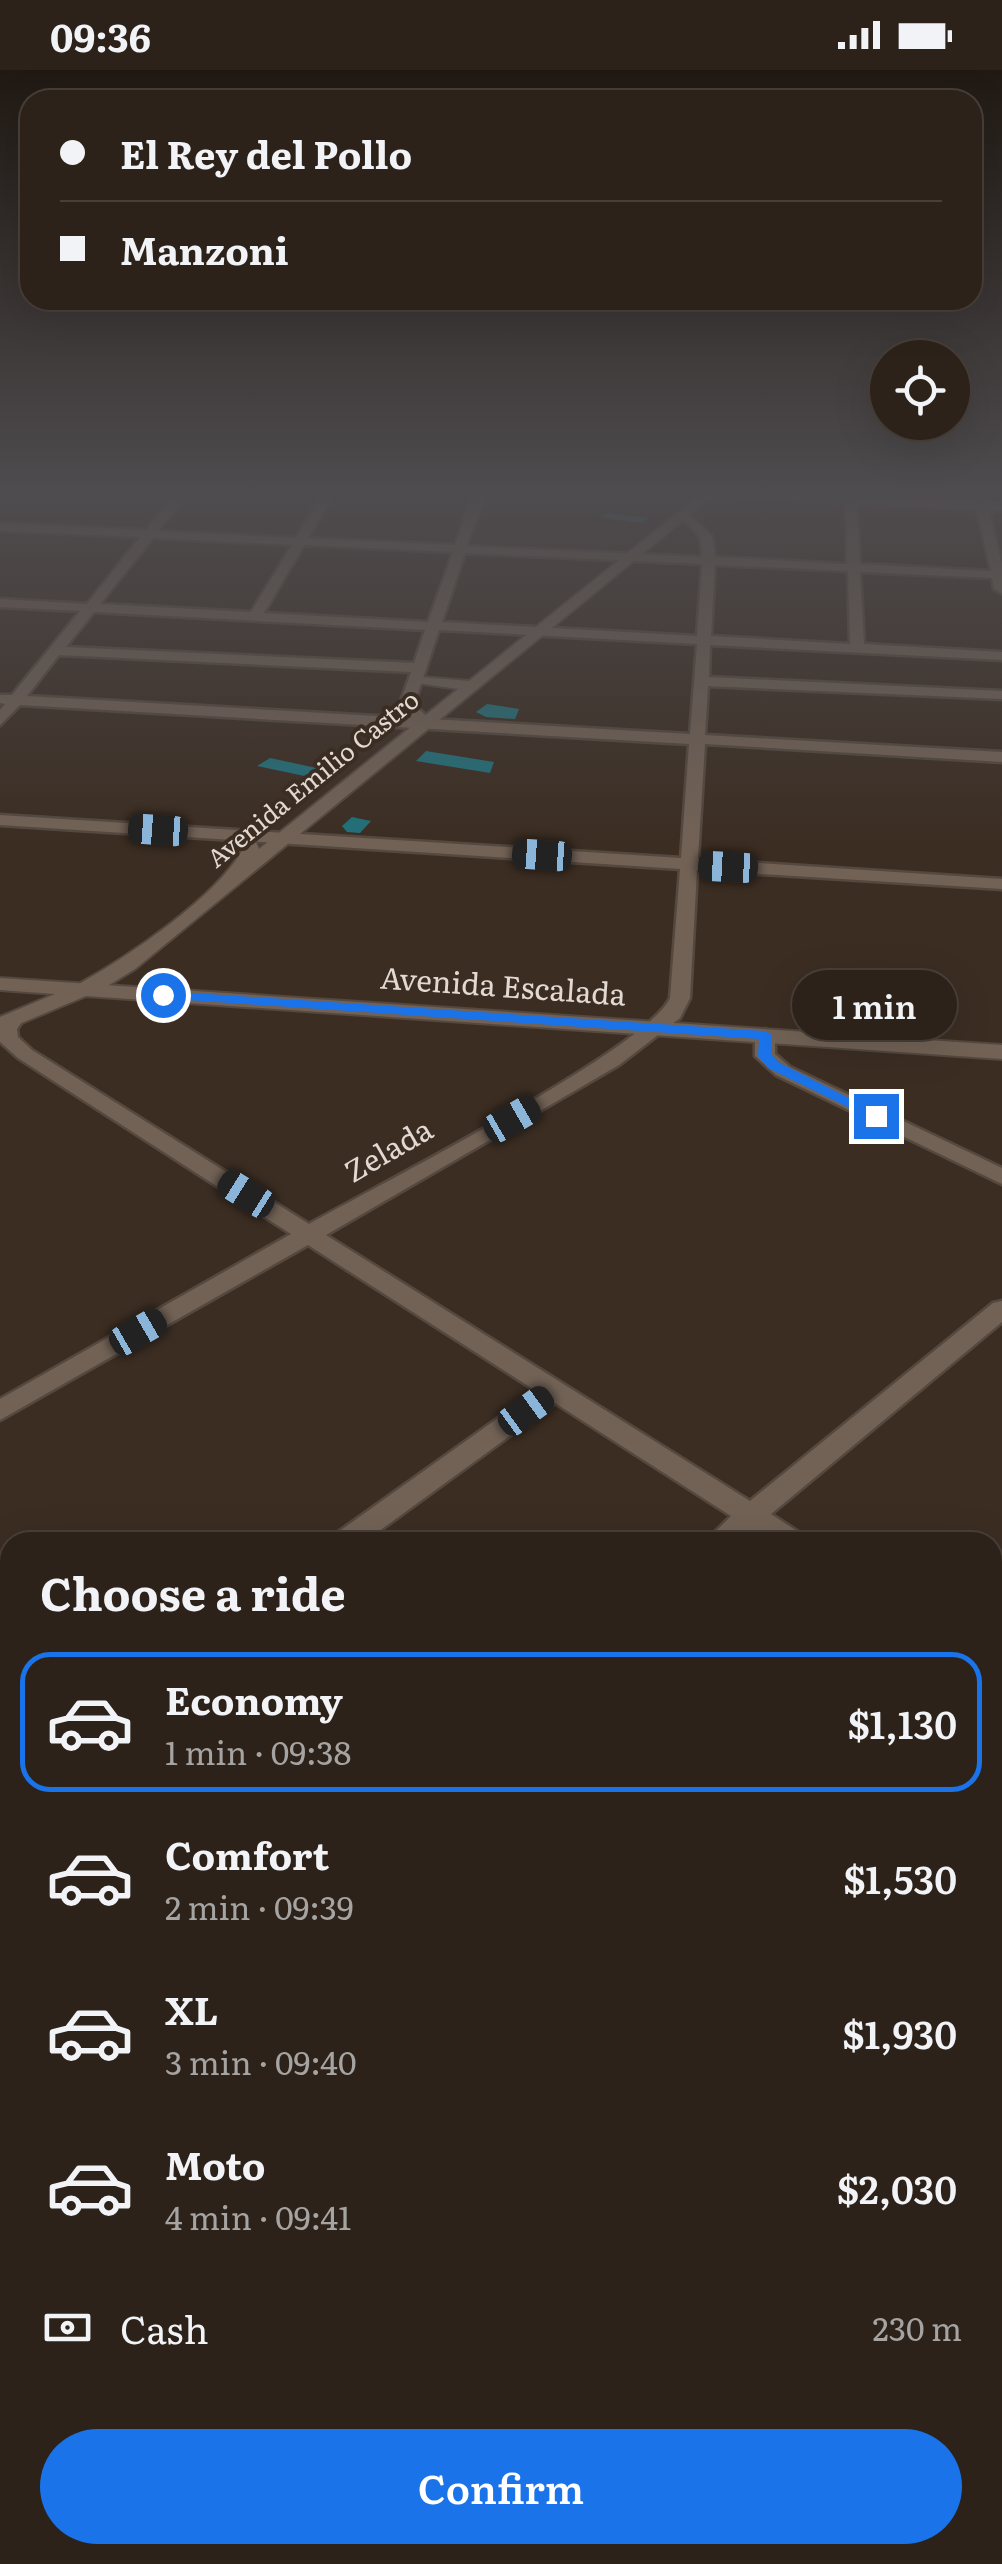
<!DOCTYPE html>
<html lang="en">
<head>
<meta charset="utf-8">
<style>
	body { margin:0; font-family:Literata,serif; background:#382f27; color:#f1f3f6; height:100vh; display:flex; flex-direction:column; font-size:38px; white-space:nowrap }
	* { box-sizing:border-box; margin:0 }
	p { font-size:32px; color:#a6a4a2 }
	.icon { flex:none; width:55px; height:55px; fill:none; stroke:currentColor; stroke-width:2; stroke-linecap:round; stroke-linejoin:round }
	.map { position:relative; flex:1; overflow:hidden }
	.panel { position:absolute; left:0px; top:1462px; width:1002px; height:1032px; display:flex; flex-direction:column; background:#2c221a; border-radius:30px 30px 0 0; box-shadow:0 10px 40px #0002,0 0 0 2px #483f39 }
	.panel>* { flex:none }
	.banner { position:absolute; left:20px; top:20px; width:962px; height:220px; border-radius:30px; box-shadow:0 10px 40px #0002,0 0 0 2px #483f39; display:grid; align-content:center; height:220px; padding:0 40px; background:#2c221a }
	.fabs { position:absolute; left:870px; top:270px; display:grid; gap:20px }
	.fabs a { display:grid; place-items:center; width:100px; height:100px; border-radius:50%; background:#2c221a; box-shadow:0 10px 40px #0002,0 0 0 2px #483f39; font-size:50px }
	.end { position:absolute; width:45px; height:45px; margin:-22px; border:12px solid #1a73e8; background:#fff; box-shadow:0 0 0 5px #fff }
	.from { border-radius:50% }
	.bubble { position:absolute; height:70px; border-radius:35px; background:#2c221a; box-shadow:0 10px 40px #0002,0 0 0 2px #483f39; font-size:32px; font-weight:600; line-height:70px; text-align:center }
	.car { position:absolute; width:30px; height:60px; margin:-30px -15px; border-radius:12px; box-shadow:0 0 8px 2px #0007; background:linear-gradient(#222 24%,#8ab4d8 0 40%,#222 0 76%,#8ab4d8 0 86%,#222 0) }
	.banner b { display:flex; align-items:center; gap:35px; height:95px; font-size:38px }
	.banner b+b { border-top:2px solid #483f39 }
	.banner i { width:25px; height:25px; background:#f1f3f6 }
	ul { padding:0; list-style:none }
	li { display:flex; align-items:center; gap:30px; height:140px; margin:0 20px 15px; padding:0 20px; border:5px solid transparent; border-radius:30px }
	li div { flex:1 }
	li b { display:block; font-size:38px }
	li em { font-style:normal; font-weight:600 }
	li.on { border-color:#1a73e8 }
	li>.icon { width:90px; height:90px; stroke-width:1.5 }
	h2 { padding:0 40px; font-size:45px; line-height:120px }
	.pay { display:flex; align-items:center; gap:25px; height:110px; padding:0 40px; font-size:38px }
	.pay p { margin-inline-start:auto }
	.button { display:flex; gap:20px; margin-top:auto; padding:20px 40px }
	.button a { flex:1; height:115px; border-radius:60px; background:#1a73e8; color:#fff; font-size:40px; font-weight:600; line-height:115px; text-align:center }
	.status { display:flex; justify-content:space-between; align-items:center; height:70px; padding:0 50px; background:#2c221a; direction:ltr }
	.status svg { height:28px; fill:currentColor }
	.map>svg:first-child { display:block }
</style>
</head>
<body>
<div class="status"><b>09:36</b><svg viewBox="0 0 49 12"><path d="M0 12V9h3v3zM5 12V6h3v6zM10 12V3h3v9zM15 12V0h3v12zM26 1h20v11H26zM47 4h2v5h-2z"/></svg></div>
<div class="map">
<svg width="1002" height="2494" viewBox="0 0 1002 2494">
	<rect width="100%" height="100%" fill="#3b2d22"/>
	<!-- building -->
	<path fill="#22707a" d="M 607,443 L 648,448 L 642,453 L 600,447 Z
		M 487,634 L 519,639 L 515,649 L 486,647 L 476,642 Z
		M 426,681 L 494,692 L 490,703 L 416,691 Z
		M 270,688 L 326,700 L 314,708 L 257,696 Z
		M 352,747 L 371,751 L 360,763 L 347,762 L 342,756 Z"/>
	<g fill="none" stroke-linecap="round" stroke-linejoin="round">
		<!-- minor casing -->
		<g stroke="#54483f" stroke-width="5">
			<path id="minor" d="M 178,421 L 189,421 L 158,461 L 296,468 L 324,421 L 335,421 L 308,468 L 455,475 L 474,421 L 486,421 L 467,476 L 702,487 L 700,467 L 678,444 L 684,440 L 712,466 L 715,487 L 847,494 L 846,433 L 646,421 L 845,426 L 845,421 L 857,421 L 857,427 L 976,432 L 973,421 L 985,421 L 987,433 L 1002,433 L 1002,441 L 989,440 L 1002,495 L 1002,523 L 994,519 L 992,508 L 860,502 L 864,574 L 1002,582 L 1002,590 L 710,575 L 709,607 L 1002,621 L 1002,629 L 708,616 L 705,665 L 1002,682 L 1002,692 L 705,674 L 698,789 L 1002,809 L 1002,819 L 697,800 L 690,928 L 680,948 L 619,995 L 326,1165 L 750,1431 L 993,1233 L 1002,1231 L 1002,1252 L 771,1444 L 803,1465 L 807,1472 L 772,1472 L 753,1460 L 738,1472 L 705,1472 L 731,1446 L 555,1333 L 364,1472 L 330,1472 L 334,1465 L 536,1321 L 308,1175 L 0,1350 L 0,1329 L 291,1164 L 18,988 L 0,972 L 0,954 L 7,945 L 21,945 L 24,949 L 17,959 L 18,967 L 32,980 L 309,1154 C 373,1118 648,978 670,928 L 680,799 L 0,755 L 0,745 L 681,788 L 689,674 L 20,635 L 0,655 L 0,640 L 5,634 L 0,633 L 0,625 L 12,625 L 80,541 L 0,537 L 0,529 L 87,534 L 140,467 L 0,461 L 0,453 L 146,460 ZM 857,434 L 977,439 L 991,501 L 860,494 ZM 153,468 L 292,475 L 251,542 L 100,534 ZM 304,475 L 453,482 L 428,552 L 264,543 ZM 465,483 L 702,494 L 697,566 L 442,552 ZM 715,495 L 848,501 L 850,574 L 711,566 ZM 94,542 L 425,560 L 414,593 L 66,577 ZM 439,560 L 697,574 L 690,664 L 430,649 L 414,635 ZM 59,585 L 411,602 L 399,636 L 411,648 L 27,626 Z
				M 765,959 L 775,965 L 775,984 L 790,997 L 1002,1098 L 1002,1114 L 776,1005 L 755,986 L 755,965 Z
				M 992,1587 L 1002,1590 L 1002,1617 L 992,1614 Z
				M 0,1622 L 10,1626 L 10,1659 L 0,1655 Z
				M 10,1699 L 10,1731 L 0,1735 L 0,1703 Z
				M 10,2038 L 10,2080 L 0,2084 L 0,2042 Z
				M 811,2485 L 862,2485 L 866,2494 L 815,2494 Z"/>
		</g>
		<!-- tertiary casing -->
		<g stroke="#54483f" stroke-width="4">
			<path id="tertiary" d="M 0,908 L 1002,975 L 1002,989 L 86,926 L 0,962 L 0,947 L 55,924 L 0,920 Z"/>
		</g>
		<!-- secondary casing -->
		<g stroke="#54483f" stroke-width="4">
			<path id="secondary" d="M 705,421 L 719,421 L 135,899 L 93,925 L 77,925 L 74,920 L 77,915 C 126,888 214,829 241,782 L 239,774 L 227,766 L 229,762 L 254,767 L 259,779 L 458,619 L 410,612 L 410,606 L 469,611 Z"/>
		</g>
		<!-- minor -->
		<use href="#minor" fill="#726256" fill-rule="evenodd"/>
		<!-- tertiary -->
		<use href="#tertiary" fill="#726256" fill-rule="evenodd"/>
		<!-- secondary -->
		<use href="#secondary" fill="#726256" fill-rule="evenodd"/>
	</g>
	<!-- sky -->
	<linearGradient id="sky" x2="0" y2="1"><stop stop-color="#201913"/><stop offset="0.55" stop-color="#4f4c4f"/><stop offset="1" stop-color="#4f4c4f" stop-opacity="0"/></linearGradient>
	<rect width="1002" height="771" fill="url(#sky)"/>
	<!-- route -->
	<path fill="#1a73e8" d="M 163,921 L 765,961 L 772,965 L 772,985 L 778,992 L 884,1046 L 872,1049 L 768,998 L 758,986 L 759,969 L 158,928 L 158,923 Z"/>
	<g text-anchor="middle" stroke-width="8" stroke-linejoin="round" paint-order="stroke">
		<!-- far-street labels -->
		<g font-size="25" fill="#e2d9d2" stroke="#3b2d22">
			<text transform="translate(313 709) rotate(-39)" y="9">Avenida Emilio Castro</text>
		</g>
		<!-- street labels -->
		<g font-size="30" fill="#e2d9d2" stroke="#3b2d22">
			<text transform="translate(503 917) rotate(4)" y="10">Avenida Escalada</text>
			<text transform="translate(389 1081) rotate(-30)" y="10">Zelada</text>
		</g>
	</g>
</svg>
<div class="fabs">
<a><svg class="icon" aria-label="locate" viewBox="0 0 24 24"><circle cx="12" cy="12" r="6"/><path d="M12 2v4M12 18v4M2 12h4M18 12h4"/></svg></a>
</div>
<i class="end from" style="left:163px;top:925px"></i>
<i class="end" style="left:876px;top:1046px"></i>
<div class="bubble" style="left:792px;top:900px;width:165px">1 min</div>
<i class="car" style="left:158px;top:760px;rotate:274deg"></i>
<i class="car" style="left:542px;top:785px;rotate:274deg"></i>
<i class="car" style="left:728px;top:797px;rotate:273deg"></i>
<i class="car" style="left:512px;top:1049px;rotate:60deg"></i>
<i class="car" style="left:246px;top:1124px;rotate:302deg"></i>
<i class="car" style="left:138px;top:1262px;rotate:60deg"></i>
<i class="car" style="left:526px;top:1341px;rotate:54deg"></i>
<div class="banner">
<b><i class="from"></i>El Rey del Pollo</b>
<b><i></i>Manzoni</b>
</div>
<section class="panel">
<h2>Choose a ride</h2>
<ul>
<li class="on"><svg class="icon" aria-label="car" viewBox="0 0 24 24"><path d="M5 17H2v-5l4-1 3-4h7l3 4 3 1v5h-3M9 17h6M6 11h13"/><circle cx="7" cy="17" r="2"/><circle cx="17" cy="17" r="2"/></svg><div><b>Economy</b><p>1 min · 09:38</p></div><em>$1,130</em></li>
<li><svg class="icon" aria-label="car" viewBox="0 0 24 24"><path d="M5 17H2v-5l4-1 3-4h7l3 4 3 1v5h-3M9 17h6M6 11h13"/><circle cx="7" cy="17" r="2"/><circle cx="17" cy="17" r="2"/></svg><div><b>Comfort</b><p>2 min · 09:39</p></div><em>$1,530</em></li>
<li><svg class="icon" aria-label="car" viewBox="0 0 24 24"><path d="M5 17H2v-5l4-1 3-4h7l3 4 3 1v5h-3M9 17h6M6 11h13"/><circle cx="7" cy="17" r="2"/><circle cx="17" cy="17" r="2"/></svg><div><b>XL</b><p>3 min · 09:40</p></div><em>$1,930</em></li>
<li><svg class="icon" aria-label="car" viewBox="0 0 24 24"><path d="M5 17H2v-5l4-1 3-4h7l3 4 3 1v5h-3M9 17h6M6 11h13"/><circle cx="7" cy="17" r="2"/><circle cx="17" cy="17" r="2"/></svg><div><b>Moto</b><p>4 min · 09:41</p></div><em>$2,030</em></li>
</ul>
<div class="pay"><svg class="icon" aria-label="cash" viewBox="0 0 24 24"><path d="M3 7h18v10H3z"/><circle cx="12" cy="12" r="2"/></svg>Cash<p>230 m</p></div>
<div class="button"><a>Confirm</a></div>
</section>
</div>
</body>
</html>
